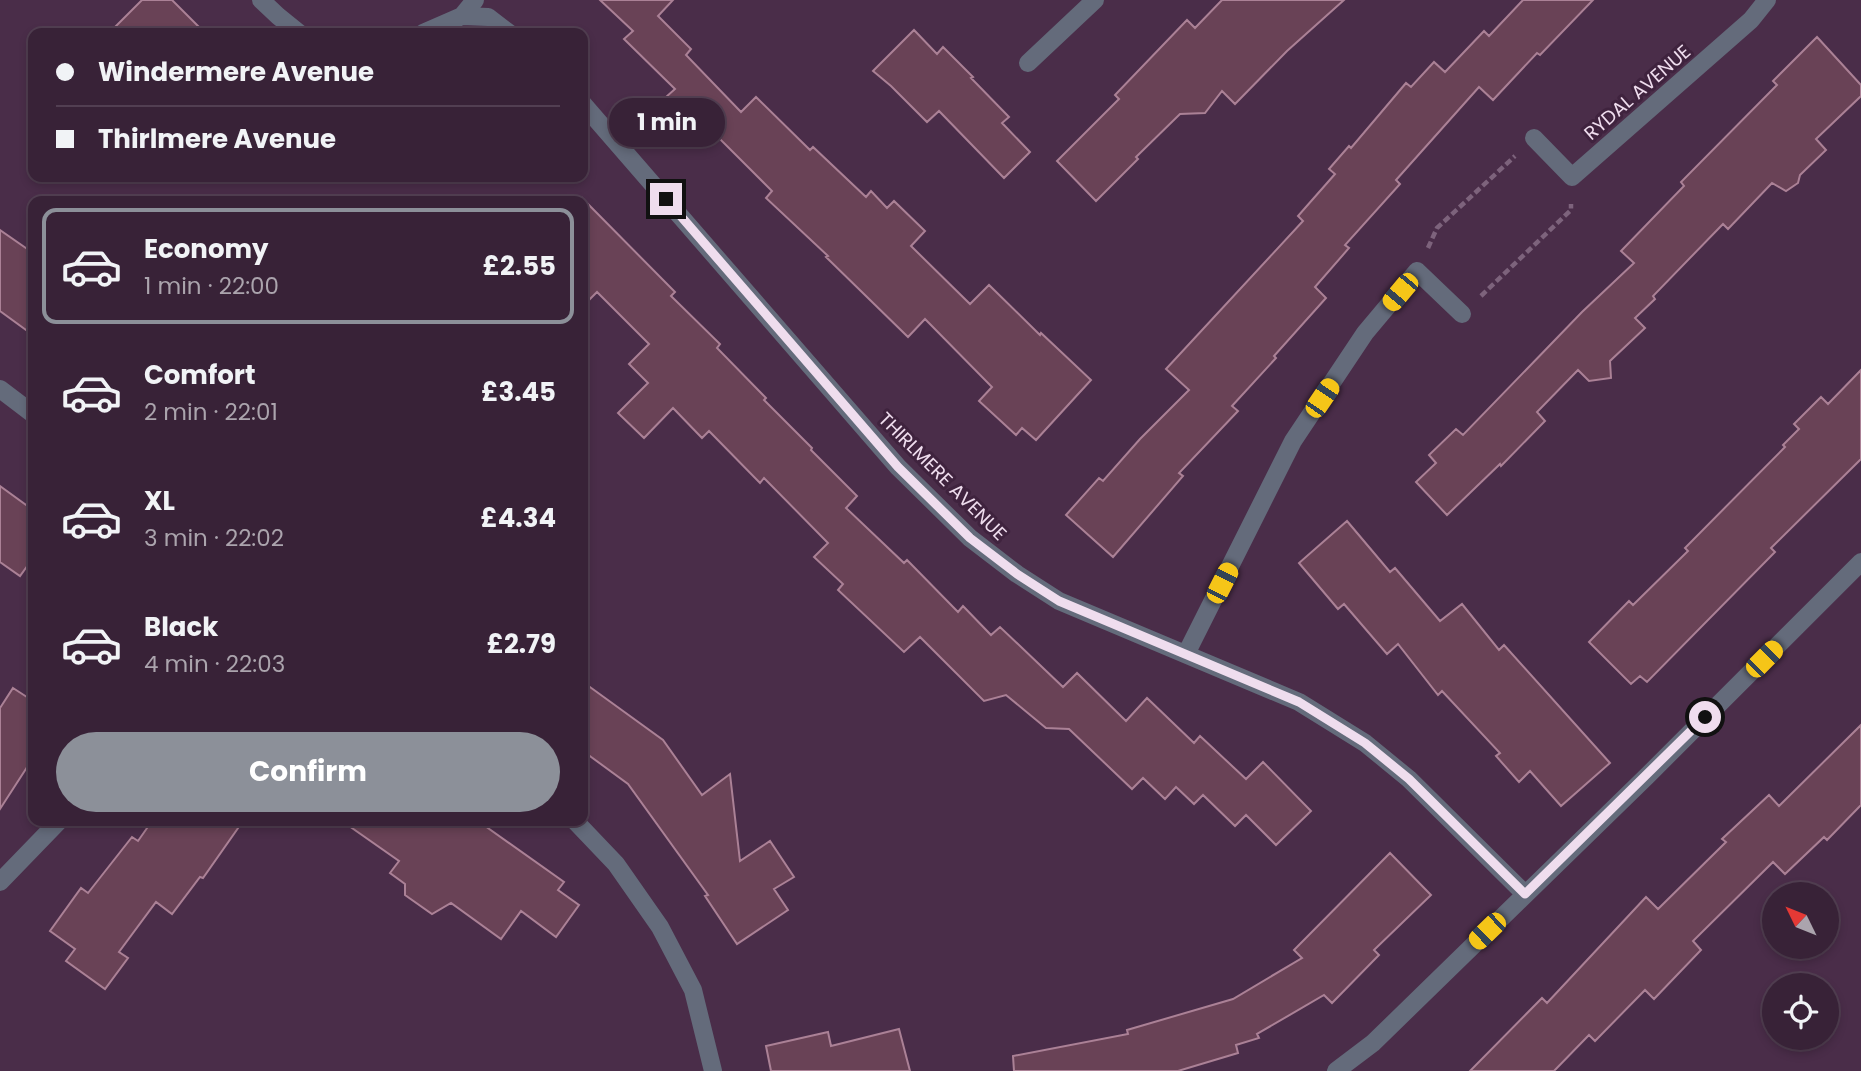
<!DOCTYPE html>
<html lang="en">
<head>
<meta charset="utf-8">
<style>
	body { margin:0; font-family:Poppins,sans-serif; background:#3f2a3f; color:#f1f3f6; height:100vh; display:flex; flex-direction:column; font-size:26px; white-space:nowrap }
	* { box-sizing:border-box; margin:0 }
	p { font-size:23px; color:#aba4ad }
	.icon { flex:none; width:38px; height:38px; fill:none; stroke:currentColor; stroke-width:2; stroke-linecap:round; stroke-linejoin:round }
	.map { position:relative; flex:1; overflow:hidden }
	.drawer { position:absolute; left:28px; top:196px; width:560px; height:630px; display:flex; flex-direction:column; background:#382237; border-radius:14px; box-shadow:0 4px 10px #0003,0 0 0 2px #523f52 }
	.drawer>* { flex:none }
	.banner { position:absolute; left:28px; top:28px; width:560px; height:154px; border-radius:14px; box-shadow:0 4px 10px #0003,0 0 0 2px #523f52; display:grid; align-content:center; height:154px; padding:0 28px; background:#382237 }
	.needle { width:46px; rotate:313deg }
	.fabs { position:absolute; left:1762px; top:882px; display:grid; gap:14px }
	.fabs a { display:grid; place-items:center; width:77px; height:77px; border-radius:50%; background:#382237; box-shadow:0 4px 10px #0003,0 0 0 2px #523f52; font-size:35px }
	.end { position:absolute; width:32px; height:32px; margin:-16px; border:9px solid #efddee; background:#111; box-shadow:0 0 0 4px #111 }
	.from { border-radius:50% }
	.bubble { position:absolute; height:49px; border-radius:24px; background:#382237; box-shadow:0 4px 10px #0003,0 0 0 2px #523f52; font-size:23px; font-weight:700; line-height:49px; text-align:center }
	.car { position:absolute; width:21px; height:42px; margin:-21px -10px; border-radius:9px; box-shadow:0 0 5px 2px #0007; background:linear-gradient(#f5c518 24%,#345 0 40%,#f5c518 0 76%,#345 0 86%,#f5c518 0) }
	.banner b { display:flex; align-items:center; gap:24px; height:66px; font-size:26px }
	.banner b+b { border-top:2px solid #523f52 }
	.banner i { width:18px; height:18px; background:#f1f3f6 }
	ul { padding:12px 0 0; list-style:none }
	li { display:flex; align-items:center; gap:21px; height:116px; margin:0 14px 10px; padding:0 14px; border:4px solid transparent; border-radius:14px }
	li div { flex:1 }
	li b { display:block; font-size:26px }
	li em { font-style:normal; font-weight:700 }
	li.current { border-color:#8c9099 }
	li>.icon { width:63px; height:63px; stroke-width:1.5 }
	.button { display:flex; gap:14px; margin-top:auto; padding:14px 28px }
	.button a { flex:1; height:80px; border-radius:42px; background:#8c9099; color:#fff; font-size:28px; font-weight:700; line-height:80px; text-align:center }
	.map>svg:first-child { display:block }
</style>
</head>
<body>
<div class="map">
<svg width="1861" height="1071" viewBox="0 0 1861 1071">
	<rect width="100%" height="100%" fill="#4a2d49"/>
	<!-- building -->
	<path fill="#694256" stroke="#ab8196" stroke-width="2" d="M 142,0 L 172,0 L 205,33 L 109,33 Z
		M 600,0 L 673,0 L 658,16 L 691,49 L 686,55 L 741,112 L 756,97 L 810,150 L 813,147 L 866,197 L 871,191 L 887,208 L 894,201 L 925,231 L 911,246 L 970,304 L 989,285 L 1040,335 L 1041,333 L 1091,380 L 1036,440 L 1022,428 L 1016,435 L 979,401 L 992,387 L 925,319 L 908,337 L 826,257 L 828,256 L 766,198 L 772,191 L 712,131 L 705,137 L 666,97 L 675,89 L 624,39 L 633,31 Z
		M 1222,0 L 1344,0 L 1287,51 L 1235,104 L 1222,91 L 1205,113 L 1180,114 L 1136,157 L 1138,159 L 1096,201 L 1057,161 L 1119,99 L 1115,95 L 1187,20 L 1195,28 Z
		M 1523,0 L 1593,0 L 1540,55 L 1537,53 L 1493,100 L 1479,87 L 1396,180 L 1400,184 L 1345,245 L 1349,248 L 1315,287 L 1326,298 L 1274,356 L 1276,358 L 1232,406 L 1238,411 L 1179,473 L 1183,476 L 1113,557 L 1066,515 L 1099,478 L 1103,481 L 1140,439 L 1189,390 L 1166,369 L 1303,221 L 1298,216 L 1335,174 L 1329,169 L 1349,146 L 1351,148 L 1406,83 L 1411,87 L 1434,62 L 1445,72 L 1484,31 L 1489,36 Z
		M 914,30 L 937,54 L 943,47 L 973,77 L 971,78 L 1009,117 L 1002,123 L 1030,152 L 1004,178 L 939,111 L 927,122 L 891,86 L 873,71 Z
		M 1817,37 L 1861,85 L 1861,96 L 1816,139 L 1826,150 L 1800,175 L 1798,183 L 1786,191 L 1772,183 L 1728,229 L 1723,224 L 1653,296 L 1655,299 L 1635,318 L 1645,328 L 1610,361 L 1611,378 L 1589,381 L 1578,370 L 1537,412 L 1545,421 L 1501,466 L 1500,464 L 1447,515 L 1416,482 L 1436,463 L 1429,455 L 1456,429 L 1463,435 L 1582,312 L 1634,263 L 1621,251 L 1684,186 L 1681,182 L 1777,85 L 1773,81 Z
		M 583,199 L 675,292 L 671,296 L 720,344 L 717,348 L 766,398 L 764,400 L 812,448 L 811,450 L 857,496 L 846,508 L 904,563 L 907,560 L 958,612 L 963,606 L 991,635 L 1000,627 L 1063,687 L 1077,673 L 1126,721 L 1147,698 L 1194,743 L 1200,736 L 1246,779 L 1263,762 L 1311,811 L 1276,845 L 1246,815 L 1235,826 L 1203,795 L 1194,804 L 1176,787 L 1165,799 L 1143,778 L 1132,789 L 1069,729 L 1046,728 L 1006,695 L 984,701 L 920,637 L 904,652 L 838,590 L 843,584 L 814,557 L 828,543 L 764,478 L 760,483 L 709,431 L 702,438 L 673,408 L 644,438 L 618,413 L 648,383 L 629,364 L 649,344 L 597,292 L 583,306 Z
		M 0,230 L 33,253 L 33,335 L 0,311 Z
		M 1861,370 L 1861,459 L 1771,548 L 1775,552 L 1647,682 L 1640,676 L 1631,684 L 1589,642 L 1629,601 L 1633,605 L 1688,551 L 1685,548 L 1785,447 L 1783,445 L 1799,429 L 1794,424 L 1821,397 L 1828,404 Z
		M 0,486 L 33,510 L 33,558 L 20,576 L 0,562 Z
		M 1347,521 L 1390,572 L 1395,568 L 1440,621 L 1462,604 L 1499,650 L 1504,645 L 1610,763 L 1561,806 L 1530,771 L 1519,782 L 1496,756 L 1500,753 L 1442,691 L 1438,695 L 1398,644 L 1387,654 L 1344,604 L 1338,609 L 1299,563 Z
		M 583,682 L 663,740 L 702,795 L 730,774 L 740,861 L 770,841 L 794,877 L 774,889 L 788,910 L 737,944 L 705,896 L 708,895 L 628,784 L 583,751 Z
		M 13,688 L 33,701 L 33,758 L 0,809 L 0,708 Z
		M 1861,725 L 1861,805 L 1827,840 L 1824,837 L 1785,874 L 1773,862 L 1693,941 L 1701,950 L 1654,999 L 1645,990 L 1595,1041 L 1589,1035 L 1554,1071 L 1470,1071 L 1542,998 L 1547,1003 L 1646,897 L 1658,909 L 1726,842 L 1722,839 L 1769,795 L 1779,806 Z
		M 152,821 L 243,821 L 203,878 L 200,877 L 172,914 L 156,902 L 119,952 L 128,958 L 105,989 L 66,961 L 75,949 L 50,931 L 81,888 L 88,893 L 132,837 L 138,841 Z
		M 342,821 L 478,821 L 564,882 L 558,890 L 579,905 L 556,937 L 521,911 L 501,939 L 451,903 L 432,914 L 405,895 L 405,884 L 390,873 L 399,861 Z
		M 1390,853 L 1431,895 L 1374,950 L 1379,955 L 1332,1003 L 1324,995 L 1257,1034 L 1259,1038 L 1236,1045 L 1238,1053 L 1178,1071 L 1014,1071 L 1013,1056 L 1128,1034 L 1127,1030 L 1233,999 L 1302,958 L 1294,950 Z
		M 899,1029 L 910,1071 L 771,1071 L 766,1046 L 828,1032 L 831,1046 Z"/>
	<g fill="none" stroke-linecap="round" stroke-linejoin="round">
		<!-- path -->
		<path stroke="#7d637c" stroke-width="4.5" stroke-dasharray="7 3.5" stroke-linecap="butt" d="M 1428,248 L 1437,228 L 1515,156
			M 1481,296 L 1571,210 L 1571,204"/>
		<!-- minor -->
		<path stroke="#646b7b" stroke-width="18" d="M 261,0 L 278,16 L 299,33
			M 462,16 L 488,17 L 509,33
			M 423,33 L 462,16 L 475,0
			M 1028,63 L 1095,0
			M 583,104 L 898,467 L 970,538 L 1017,574 L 1059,601 L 1299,702 L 1365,743 L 1409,779 L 1525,894
			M 1534,138 L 1572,177 L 1751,20 L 1767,0
			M 0,389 L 33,414
			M 1186,654 L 1293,441 L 1365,333 L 1417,271 L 1462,314
			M 575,821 L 616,864 L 660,927 L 693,990 L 713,1071
			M 0,882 L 59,821
			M 1336,1071 L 1373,1043 L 1647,776 L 1861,562"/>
	</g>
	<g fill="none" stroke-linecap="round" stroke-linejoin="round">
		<!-- route -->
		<path stroke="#efddee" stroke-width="9" d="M 666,199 L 898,467 L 970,538 L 1017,574 L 1059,601 L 1299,702 L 1365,743 L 1409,779 L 1525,894 L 1705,717"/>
	</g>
	<g text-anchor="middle" stroke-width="6" stroke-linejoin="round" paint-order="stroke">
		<!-- street labels -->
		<g font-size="19" fill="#efddee" stroke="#3f233e">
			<text transform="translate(1637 92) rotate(-41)" y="7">RYDAL AVENUE</text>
			<text transform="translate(943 476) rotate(45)" y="7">THIRLMERE AVENUE</text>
		</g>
	</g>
</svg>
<div class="fabs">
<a><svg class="needle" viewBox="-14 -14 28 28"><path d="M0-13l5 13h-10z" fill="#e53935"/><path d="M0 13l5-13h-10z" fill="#aba4ad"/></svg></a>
<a><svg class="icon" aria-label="locate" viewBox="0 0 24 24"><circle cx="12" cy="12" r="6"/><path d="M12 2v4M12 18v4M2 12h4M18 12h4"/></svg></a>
</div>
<i class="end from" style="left:1705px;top:717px"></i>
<i class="end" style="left:666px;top:199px"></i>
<div class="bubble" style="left:609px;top:98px;width:116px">1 min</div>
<i class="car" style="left:1400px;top:292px;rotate:220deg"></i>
<i class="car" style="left:1322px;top:398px;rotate:34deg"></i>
<i class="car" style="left:1222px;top:583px;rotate:27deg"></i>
<i class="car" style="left:1764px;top:659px;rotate:45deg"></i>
<i class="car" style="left:1487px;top:931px;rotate:226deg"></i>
<div class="banner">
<b><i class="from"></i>Windermere Avenue</b>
<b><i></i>Thirlmere Avenue</b>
</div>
<section class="drawer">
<ul>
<li class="current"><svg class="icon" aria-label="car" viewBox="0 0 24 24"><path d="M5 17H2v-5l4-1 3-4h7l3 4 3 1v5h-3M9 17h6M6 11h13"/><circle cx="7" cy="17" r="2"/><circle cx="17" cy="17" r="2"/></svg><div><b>Economy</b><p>1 min · 22:00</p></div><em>£2.55</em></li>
<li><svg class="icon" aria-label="car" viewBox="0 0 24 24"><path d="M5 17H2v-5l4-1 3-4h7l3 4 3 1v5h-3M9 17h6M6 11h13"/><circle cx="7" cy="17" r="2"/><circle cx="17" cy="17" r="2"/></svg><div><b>Comfort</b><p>2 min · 22:01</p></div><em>£3.45</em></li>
<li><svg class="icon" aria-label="car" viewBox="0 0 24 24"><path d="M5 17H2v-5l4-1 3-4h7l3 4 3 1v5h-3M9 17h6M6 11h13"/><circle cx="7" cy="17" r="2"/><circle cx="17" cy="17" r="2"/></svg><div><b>XL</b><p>3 min · 22:02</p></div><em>£4.34</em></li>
<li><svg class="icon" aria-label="car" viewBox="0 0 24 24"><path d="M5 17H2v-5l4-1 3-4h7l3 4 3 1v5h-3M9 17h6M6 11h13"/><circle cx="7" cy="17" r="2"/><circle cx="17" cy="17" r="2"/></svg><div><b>Black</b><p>4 min · 22:03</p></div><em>£2.79</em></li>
</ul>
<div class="button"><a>Confirm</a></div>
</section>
</div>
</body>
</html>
